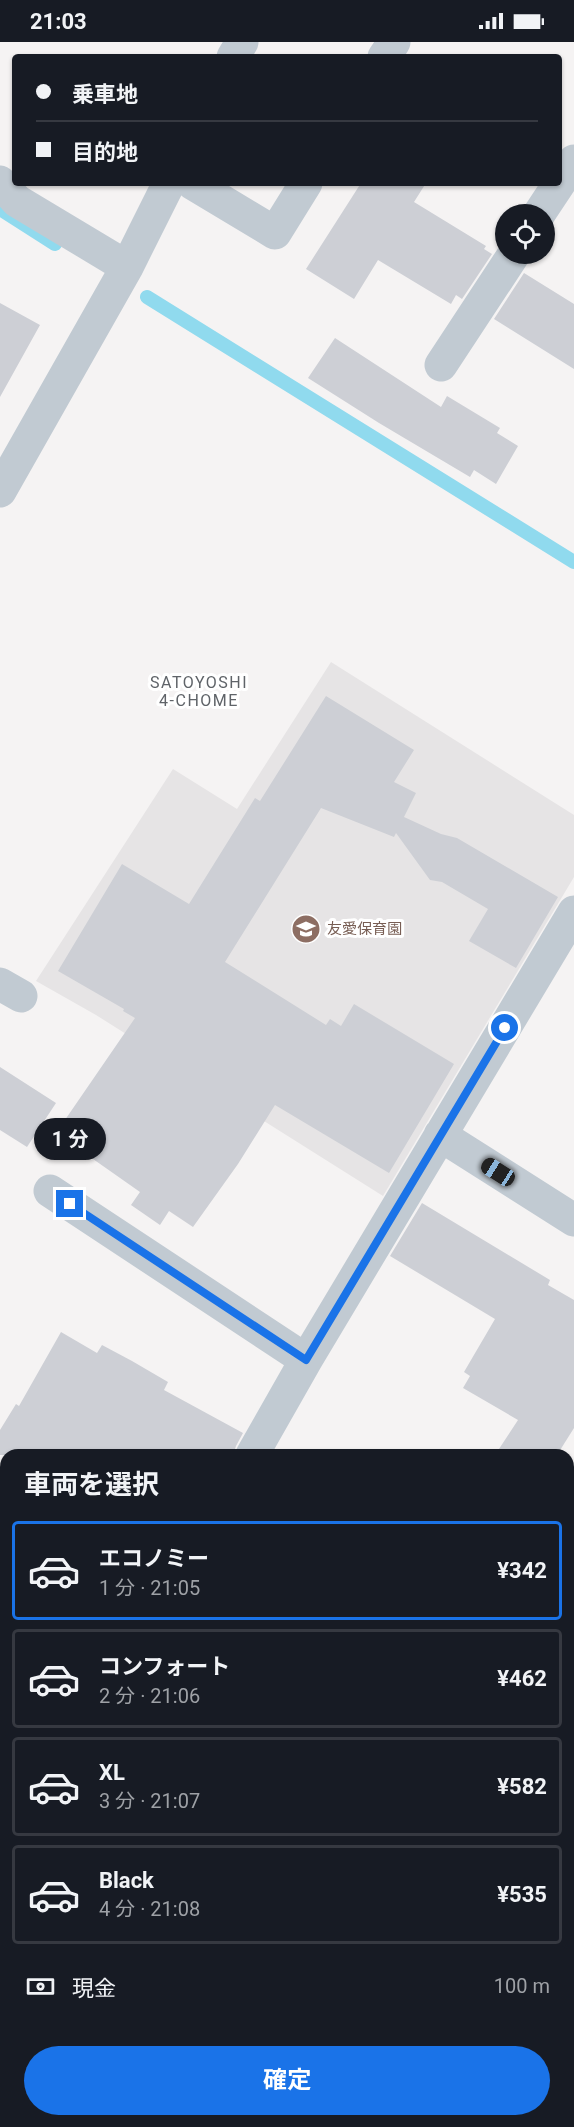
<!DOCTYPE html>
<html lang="ja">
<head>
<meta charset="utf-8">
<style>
	body { margin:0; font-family:Roboto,"Noto Sans JP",sans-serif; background:#242831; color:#f1f3f6; height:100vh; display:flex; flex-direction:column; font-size:22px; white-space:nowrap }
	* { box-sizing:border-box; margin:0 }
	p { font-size:20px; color:#9ea1a6 }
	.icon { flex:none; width:33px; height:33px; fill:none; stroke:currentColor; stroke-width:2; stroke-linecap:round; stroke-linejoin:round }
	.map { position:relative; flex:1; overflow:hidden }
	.side { position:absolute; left:0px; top:1407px; width:574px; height:678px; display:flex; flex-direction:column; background:#171b24; border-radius:18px 18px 0 0; box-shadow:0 2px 4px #0004 }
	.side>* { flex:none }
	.guide { position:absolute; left:12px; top:12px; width:550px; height:132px; border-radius:6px; box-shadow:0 2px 4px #0004; display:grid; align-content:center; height:132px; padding:0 24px; background:#171b24 }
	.buttons { position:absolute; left:495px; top:162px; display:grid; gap:12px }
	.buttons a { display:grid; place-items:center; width:60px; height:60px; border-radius:50%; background:#171b24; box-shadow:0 2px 4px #0004; font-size:30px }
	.end { position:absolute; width:27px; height:27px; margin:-14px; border:8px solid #1a73e8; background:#fff; box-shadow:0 0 0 3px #fff }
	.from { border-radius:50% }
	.bubble { position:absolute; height:42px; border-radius:21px; background:#171b24; box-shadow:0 2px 4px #0004; font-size:20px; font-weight:700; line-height:42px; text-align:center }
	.car { position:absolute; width:18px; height:36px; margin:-18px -9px; border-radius:8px; box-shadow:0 0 4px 2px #0007; background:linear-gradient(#222 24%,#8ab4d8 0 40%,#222 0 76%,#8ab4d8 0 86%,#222 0) }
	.guide b { display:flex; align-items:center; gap:21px; height:57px; font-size:22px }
	.guide b+b { border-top:2px solid #363941 }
	.guide i { width:15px; height:15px; background:#f1f3f6 }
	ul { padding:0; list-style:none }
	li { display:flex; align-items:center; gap:18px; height:99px; margin:0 12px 9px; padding:0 12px; border:3px solid #363941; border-radius:6px }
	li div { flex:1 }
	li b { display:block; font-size:22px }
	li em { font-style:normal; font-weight:700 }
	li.current { border-color:#1a73e8 }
	li>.icon { width:54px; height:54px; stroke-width:1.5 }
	h2 { padding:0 24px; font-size:27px; line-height:72px }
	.pay { display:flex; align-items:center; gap:15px; height:66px; padding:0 24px; font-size:22px }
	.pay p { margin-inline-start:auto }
	.primary-button { display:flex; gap:12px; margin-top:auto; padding:12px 24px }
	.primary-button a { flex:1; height:69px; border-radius:36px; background:#1a73e8; color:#fff; font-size:24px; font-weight:700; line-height:69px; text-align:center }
	.status { display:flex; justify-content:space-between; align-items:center; height:42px; padding:0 30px; background:#171b24; direction:ltr }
	.status svg { height:16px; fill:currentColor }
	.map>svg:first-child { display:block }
</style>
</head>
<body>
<div class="status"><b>21:03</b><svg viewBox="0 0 49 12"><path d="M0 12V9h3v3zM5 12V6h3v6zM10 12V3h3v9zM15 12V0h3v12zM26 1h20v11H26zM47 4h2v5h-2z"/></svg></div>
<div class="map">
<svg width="574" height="2085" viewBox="0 0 574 2085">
	<rect width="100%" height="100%" fill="#f5f3f3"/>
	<!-- education -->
	<path fill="#e6e4e5" d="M 331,620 L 574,773 L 574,835 L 383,1154 L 96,973 L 36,939 L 173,727 L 237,767 Z"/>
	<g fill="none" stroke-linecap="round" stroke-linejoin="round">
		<!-- stream -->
		<path stroke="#90daee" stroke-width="14" d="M 0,167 L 55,202
			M 147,255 L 574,520"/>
	</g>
	<!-- building -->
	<path fill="#cdcfd5" d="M 361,141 L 426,141 L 414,160 L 486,204 L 484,207 L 492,212 L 462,257 L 456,253 L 451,262 L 378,218 L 354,257 L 306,227 Z
		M 524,231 L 574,262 L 574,327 L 494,277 Z
		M 0,261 L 40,283 L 0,355 Z
		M 335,296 L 441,365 L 447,354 L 500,386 L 497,391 L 518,404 L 496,442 L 474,428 L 470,435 L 379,381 L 308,336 Z
		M 326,654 L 414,708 L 394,740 L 416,751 L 404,775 L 441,792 L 457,796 L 558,855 L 516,926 L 469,899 L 488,867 L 442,840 L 430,838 L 396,791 L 394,795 L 321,766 L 225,920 L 326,983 L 330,977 L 341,984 L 354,962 L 454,1022 L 389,1131 L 275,1063 L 238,1122 L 193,1185 L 169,1169 L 160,1183 L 131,1163 L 140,1150 L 56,1091 L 135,976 L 123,969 L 124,967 L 58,929 L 122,822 L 189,862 L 255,756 L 260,759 Z
		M 0,1025 L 56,1061 L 27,1105 L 0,1088 Z
		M 422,1161 L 550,1238 L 548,1243 L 574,1258 L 574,1386 L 557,1413 L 495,1413 L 518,1378 L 463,1346 L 470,1334 L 464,1330 L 495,1277 L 390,1214 Z
		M 61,1290 L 97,1311 L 102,1303 L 132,1319 L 168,1340 L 164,1348 L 243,1391 L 236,1404 L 233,1413 L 0,1413 L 0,1388 L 16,1362 L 19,1364 Z"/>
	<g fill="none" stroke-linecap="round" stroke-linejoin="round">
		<!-- lane -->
		<path stroke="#c1cad2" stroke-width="20" d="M 101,2085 L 105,2079"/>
		<!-- street -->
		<path stroke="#c1cad2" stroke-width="33" d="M 233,15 L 242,0
			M 384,15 L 394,0
			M 0,140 L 17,159 L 127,225
			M 192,141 L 275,191 L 306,141
			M 539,172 L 574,119
			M 441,323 L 514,212
			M 0,449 L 127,225 L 169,141
			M 0,942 L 21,954
			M 440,1093 L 574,1178
			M 50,1149 L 306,1318
			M 252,1413 L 306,1318 L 574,870
			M 0,1855 L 6,1845
			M 0,1900 L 6,1903
			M 317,2079 L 328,2085"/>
	</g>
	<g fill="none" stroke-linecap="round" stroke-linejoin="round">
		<!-- route -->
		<path stroke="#1a73e8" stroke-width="8" d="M 70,1162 L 306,1318 L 505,986"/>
	</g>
	<!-- icons -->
	<defs>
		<g id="school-disc" transform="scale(1.5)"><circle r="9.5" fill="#8d6e63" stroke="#fff"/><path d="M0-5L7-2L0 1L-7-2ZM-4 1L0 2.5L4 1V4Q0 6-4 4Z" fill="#fff"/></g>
	</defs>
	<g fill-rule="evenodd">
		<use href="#school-disc" x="306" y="887"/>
	</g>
	<g text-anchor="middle" stroke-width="6" stroke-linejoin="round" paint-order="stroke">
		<!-- education labels -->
		<g font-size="15" fill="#785e54" stroke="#fff" text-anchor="start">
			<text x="327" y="892">友愛保育園</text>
		</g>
		<!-- neighbourhood labels -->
		<g font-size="16" letter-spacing="1.5" fill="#5f6368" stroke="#fff">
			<text x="199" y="646">SATOYOSHI<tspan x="199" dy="18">4-CHOME</tspan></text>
		</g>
	</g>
</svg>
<div class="buttons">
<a><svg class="icon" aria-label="locate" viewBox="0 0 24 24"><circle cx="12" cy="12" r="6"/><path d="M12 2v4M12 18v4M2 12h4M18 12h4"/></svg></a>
</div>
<i class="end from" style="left:505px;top:986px"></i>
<i class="end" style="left:70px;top:1162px"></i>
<div class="bubble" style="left:34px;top:1076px;width:72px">1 分</div>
<i class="car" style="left:498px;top:1130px;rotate:302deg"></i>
<div class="guide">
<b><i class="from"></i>乗車地</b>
<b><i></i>目的地</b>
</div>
<section class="side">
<h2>車両を選択</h2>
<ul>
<li class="current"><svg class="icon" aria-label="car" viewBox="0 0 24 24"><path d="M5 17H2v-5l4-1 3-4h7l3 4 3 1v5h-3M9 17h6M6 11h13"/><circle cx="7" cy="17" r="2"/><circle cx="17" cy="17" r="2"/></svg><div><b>エコノミー</b><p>1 分 · 21:05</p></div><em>¥342</em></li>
<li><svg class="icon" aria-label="car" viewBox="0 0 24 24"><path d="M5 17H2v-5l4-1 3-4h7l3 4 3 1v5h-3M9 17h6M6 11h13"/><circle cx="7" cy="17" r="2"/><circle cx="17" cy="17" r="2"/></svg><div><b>コンフォート</b><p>2 分 · 21:06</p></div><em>¥462</em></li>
<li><svg class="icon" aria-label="car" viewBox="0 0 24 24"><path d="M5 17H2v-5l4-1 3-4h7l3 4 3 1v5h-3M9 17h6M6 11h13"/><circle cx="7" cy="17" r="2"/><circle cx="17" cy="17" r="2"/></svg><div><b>XL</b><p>3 分 · 21:07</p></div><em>¥582</em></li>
<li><svg class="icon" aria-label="car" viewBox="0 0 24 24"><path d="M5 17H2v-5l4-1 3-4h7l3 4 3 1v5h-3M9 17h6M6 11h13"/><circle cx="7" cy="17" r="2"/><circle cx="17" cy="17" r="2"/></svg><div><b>Black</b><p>4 分 · 21:08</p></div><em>¥535</em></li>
</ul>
<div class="pay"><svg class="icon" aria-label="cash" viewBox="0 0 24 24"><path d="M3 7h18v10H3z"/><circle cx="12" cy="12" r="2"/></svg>現金<p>100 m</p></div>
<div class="primary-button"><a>確定</a></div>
</section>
</div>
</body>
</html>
